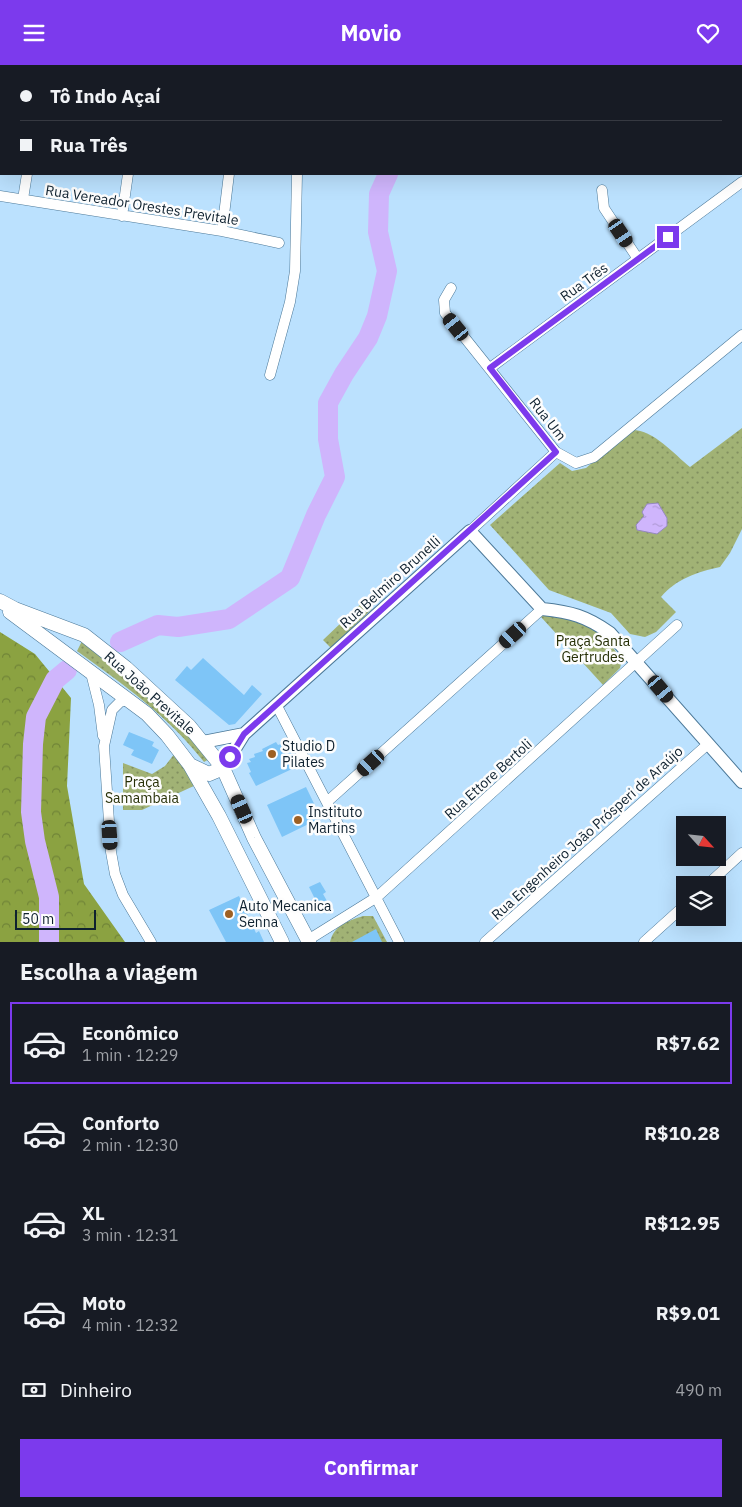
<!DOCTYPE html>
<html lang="pt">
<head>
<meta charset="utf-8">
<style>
	body { margin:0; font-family:"IBM Plex Sans",sans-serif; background:#242831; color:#f1f3f6; height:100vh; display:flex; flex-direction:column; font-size:19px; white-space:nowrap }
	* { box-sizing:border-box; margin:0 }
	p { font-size:16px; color:#9ea1a6 }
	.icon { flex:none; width:28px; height:28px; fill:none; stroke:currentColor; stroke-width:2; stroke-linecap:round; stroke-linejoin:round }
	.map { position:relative; height:877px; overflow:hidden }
	.details { display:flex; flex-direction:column; background:#171b24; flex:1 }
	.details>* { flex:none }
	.guide { position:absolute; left:0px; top:0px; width:742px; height:110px; box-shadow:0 5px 20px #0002; display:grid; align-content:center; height:110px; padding:0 20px; background:#171b24 }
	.needle { width:32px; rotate:117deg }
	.buttons { position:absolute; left:676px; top:751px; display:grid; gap:10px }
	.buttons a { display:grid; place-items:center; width:50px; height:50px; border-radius:0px; background:#171b24; box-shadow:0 5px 20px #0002; font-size:25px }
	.scale { position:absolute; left:15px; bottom:12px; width:81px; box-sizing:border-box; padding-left:5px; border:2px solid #0f212f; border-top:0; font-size:14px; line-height:18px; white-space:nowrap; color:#0f212f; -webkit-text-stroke:4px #fdfdfd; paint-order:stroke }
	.end { position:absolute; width:22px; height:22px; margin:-11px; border:6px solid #7c3aed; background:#fff; box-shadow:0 0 0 2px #fff }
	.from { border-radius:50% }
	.car { position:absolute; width:15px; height:30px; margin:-15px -8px; border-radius:6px; box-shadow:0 0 4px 1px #0007; background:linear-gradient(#222 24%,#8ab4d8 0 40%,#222 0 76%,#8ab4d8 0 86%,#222 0) }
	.guide b { display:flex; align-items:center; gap:18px; height:48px; font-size:19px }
	.guide b+b { border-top:1px solid #363941 }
	.guide i { width:12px; height:12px; background:#f1f3f6 }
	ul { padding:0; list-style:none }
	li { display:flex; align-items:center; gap:15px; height:82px; margin:0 10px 8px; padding:0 10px; border:2px solid transparent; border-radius:0px }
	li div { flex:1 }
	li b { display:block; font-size:19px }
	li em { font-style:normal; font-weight:700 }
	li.on { border-color:#7c3aed }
	li>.icon { width:45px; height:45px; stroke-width:1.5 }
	h2 { padding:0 20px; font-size:22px; line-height:60px }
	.pay { display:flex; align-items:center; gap:12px; height:55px; padding:0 20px; font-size:19px }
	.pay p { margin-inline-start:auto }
	.primary-button { display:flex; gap:10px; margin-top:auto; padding:10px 20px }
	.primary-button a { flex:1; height:58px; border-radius:0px; background:#7c3aed; color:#fff; font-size:20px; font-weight:700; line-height:58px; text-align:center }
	header { display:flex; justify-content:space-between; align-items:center; height:65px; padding:0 20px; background:#7c3aed; color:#fff; font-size:22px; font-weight:700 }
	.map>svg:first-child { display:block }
</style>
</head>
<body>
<header><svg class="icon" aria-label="menu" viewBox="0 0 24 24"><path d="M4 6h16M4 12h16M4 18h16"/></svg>Movio<svg class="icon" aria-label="heart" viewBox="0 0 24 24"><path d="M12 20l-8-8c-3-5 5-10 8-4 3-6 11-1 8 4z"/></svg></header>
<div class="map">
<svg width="742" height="877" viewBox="0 0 742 877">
	<defs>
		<pattern id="green-dots" width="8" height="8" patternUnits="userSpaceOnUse" patternTransform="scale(1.25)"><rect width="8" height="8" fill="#a1b275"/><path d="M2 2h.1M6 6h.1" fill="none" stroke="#829060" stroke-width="1.8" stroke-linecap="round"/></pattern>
		<pattern id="forest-crowns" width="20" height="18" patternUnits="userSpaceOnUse" patternTransform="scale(1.25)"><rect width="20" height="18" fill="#8ba241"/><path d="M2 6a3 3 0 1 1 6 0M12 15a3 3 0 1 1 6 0" fill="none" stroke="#708437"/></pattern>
		<pattern id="water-ripples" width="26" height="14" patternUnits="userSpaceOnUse" patternTransform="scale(1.25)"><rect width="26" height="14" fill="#cfb5fc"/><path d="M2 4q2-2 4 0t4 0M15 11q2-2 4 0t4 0" fill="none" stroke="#b19bd8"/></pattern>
	</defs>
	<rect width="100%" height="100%" fill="#bbe1fe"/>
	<!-- green -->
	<path fill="url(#green-dots)" d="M 742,363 L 742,464 L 730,488 L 720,502 C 697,507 676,514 661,532 L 676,547 L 656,567 L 645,572 L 630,569 L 611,548 L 549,525 L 490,460 L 560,398 L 572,406 L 586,403 L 631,365 C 653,364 674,389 690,402 Z
		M 365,535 L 372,544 L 331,583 L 323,575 Z
		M 547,548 L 584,555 L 611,580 L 622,595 L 620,603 L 603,620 L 541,552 Z
		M 82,576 L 184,662 L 211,693 L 204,697 C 169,652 123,619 77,586 Z
		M 175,688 L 198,719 L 142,745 L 123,745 L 123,698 L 152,709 L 165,701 Z
		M 363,851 L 373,851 L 387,877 L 330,877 C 334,860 348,856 363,851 Z"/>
	<!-- forest -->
	<path fill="url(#forest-crowns)" d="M 0,567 L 35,589 L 71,633 L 67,721 L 84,819 L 125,877 L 0,877 Z"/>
	<!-- water -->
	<path fill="url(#water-ripples)" stroke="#9589be" d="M 658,438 L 667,453 L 667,461 L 657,469 L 637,465 L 636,460 L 644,451 L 642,447 L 647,439 Z"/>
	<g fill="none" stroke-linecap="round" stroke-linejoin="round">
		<!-- river -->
		<path stroke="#cfb5fc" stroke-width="20" d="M 387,0 L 387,1
			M 120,577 L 158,560 L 178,562 L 229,554 L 290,513 L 316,450 L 335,412 L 328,374 L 328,338 L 344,309 L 368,273 L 377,251 L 387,206 L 378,167 L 379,129 L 388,109
			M 49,877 L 49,832 L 35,776 L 31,747 L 33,679 L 36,652 L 55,615 L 67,605"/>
	</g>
	<!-- building -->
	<path fill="#7ec5f7" d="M 203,593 L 244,630 L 252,620 L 262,629 L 235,659 L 229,660 L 175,615 L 187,601 L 191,605 Z
		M 129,667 L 154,677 L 152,681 L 159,685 L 152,699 L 131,690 L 134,685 L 123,680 Z
		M 276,677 L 278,680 L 281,679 L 292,704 L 256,721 L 249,708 L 251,707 L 247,698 L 251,697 L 249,694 L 255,692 L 254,689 L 263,686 L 262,684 Z
		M 306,722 L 321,753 L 282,772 L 267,740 Z
		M 320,817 L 326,827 L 323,829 L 327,836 L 319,842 L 309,822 Z
		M 239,831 L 256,868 L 259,866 L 264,877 L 226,877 L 209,845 Z
		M 376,864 L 382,877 L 352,877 Z"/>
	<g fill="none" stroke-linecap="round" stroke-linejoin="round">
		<!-- minor casing -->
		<g stroke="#4c7999" stroke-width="11">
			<path id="minor" d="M 8,0 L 9,1
				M 114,0 L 115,1
				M 219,0 L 219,1
				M 289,0 L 289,1
				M 602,125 L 604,143 L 638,194
				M 0,131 L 222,166 L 279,178
				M 23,134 L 27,109
				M 122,151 L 128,109
				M 222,166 L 229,109
				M 451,223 L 444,235 L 445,248 L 556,387 L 576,398 L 594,392 L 742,270
				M 490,303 L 742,117
				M 270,310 L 290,237 L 295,206 L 297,109
				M 470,466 L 556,387
				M 91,608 L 99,640 L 103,671
				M 128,635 L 120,637 L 112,645 L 104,681 L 111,787 L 115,809 L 123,830 L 151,877
				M 277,641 L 399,877
				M 328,736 L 542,544
				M 707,820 L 742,788
				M 308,875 L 377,832 L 677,560
				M 485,877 L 708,679
				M 644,877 L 685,840"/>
		</g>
		<!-- tertiary casing -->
		<g stroke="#4c7999" stroke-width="14">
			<path id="tertiary" d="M 203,677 L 244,669
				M 223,703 L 244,669 L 470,466 L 542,544 C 571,547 586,551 610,568 L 742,717"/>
		</g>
		<!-- secondary casing -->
		<g stroke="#4c7999" stroke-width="15">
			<path id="secondary" d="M 0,536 L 15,544 L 84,570 L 126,603 L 189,661 L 223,703 L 254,773 L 309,877
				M 10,547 L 147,649 L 167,670 L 190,700 L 219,751 L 282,877
				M 190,700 L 209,709 L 223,703"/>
		</g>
		<!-- minor -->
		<use href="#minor" stroke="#fff" stroke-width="10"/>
		<!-- tertiary -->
		<use href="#tertiary" stroke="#fff" stroke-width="12"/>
		<!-- secondary -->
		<use href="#secondary" stroke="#fff" stroke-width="14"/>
	</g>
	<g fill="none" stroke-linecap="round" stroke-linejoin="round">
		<!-- route -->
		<path stroke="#7c3aed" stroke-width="6" d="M 230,692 L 244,669 L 556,387 L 490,303 L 668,172"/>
	</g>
	<!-- markers -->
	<g fill="#9d6024" stroke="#fdfdfd" stroke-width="2">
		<circle cx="272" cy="689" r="5"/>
		<circle cx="298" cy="755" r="5"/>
		<circle cx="229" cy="849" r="5"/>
	</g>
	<g text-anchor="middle" stroke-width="5" stroke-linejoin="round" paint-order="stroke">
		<!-- street labels -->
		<g font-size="14" fill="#0f212f" stroke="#fdfdfd">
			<text transform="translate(142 140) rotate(9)" y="5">Rua Vereador Orestes Previtale</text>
			<text transform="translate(584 217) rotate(-36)" y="5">Rua Três</text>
			<text transform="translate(548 354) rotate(52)" y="5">Rua Um</text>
			<text transform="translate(390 517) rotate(-42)" y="5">Rua Belmiro Brunelli</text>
			<text transform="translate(150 628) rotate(42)" y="5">Rua João Previtale</text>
			<text transform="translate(488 714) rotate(-42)" y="5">Rua Ettore Bertoli</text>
			<text transform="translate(587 768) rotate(-42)" y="5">Rua Engenheiro João Prósperi de Araújo</text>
		</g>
		<!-- park labels -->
		<g font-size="14" fill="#262f06" stroke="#fdfdfd">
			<text x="593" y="581">Praça Santa<tspan x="593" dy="16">Gertrudes</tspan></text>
			<text x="142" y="722">Praça<tspan x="142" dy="16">Samambaia</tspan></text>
		</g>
		<!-- poi labels -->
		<g font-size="14" fill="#0f212f" stroke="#fdfdfd" text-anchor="start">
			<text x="282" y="686">Studio D<tspan x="282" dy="16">Pilates</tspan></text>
			<text x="308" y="752">Instituto<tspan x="308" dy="16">Martins</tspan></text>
			<text x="239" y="846">Auto Mecanica<tspan x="239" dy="16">Senna</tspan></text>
		</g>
	</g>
</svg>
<div class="buttons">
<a><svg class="needle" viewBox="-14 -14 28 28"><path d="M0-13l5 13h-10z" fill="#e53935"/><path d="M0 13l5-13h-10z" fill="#9ea1a6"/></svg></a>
<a><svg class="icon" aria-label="layers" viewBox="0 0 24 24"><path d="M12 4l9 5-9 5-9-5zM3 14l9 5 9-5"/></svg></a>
</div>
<div class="scale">50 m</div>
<i class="end from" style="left:230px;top:692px"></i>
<i class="end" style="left:668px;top:172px"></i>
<i class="car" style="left:621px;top:168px;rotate:146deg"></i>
<i class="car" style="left:456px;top:262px;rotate:321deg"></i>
<i class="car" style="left:513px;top:570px;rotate:228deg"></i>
<i class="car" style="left:661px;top:624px;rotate:140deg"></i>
<i class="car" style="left:371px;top:698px;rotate:228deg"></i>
<i class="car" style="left:242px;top:744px;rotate:336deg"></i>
<i class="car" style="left:110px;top:770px;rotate:176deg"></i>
<div class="guide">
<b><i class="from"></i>Tô Indo Açaí</b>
<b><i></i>Rua Três</b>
</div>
</div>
<section class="details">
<h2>Escolha a viagem</h2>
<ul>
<li class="on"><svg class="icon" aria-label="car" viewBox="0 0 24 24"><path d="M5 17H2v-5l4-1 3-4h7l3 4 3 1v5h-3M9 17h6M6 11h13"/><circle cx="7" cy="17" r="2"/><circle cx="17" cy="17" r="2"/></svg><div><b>Econômico</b><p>1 min · 12:29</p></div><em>R$7.62</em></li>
<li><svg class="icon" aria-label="car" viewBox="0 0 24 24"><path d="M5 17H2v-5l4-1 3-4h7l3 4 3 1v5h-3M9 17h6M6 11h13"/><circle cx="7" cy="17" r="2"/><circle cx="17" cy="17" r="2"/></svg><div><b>Conforto</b><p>2 min · 12:30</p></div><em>R$10.28</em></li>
<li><svg class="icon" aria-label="car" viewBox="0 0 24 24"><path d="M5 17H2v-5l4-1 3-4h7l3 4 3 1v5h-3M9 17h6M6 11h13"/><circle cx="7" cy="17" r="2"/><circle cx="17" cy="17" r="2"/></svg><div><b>XL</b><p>3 min · 12:31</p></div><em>R$12.95</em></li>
<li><svg class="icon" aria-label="car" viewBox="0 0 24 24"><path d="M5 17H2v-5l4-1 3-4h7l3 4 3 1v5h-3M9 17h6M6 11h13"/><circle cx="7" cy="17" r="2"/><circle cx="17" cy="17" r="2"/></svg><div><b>Moto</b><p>4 min · 12:32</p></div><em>R$9.01</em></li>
</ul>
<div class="pay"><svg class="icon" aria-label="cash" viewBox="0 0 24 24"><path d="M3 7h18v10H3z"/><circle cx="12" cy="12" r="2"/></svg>Dinheiro<p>490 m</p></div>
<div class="primary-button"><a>Confirmar</a></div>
</section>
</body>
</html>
